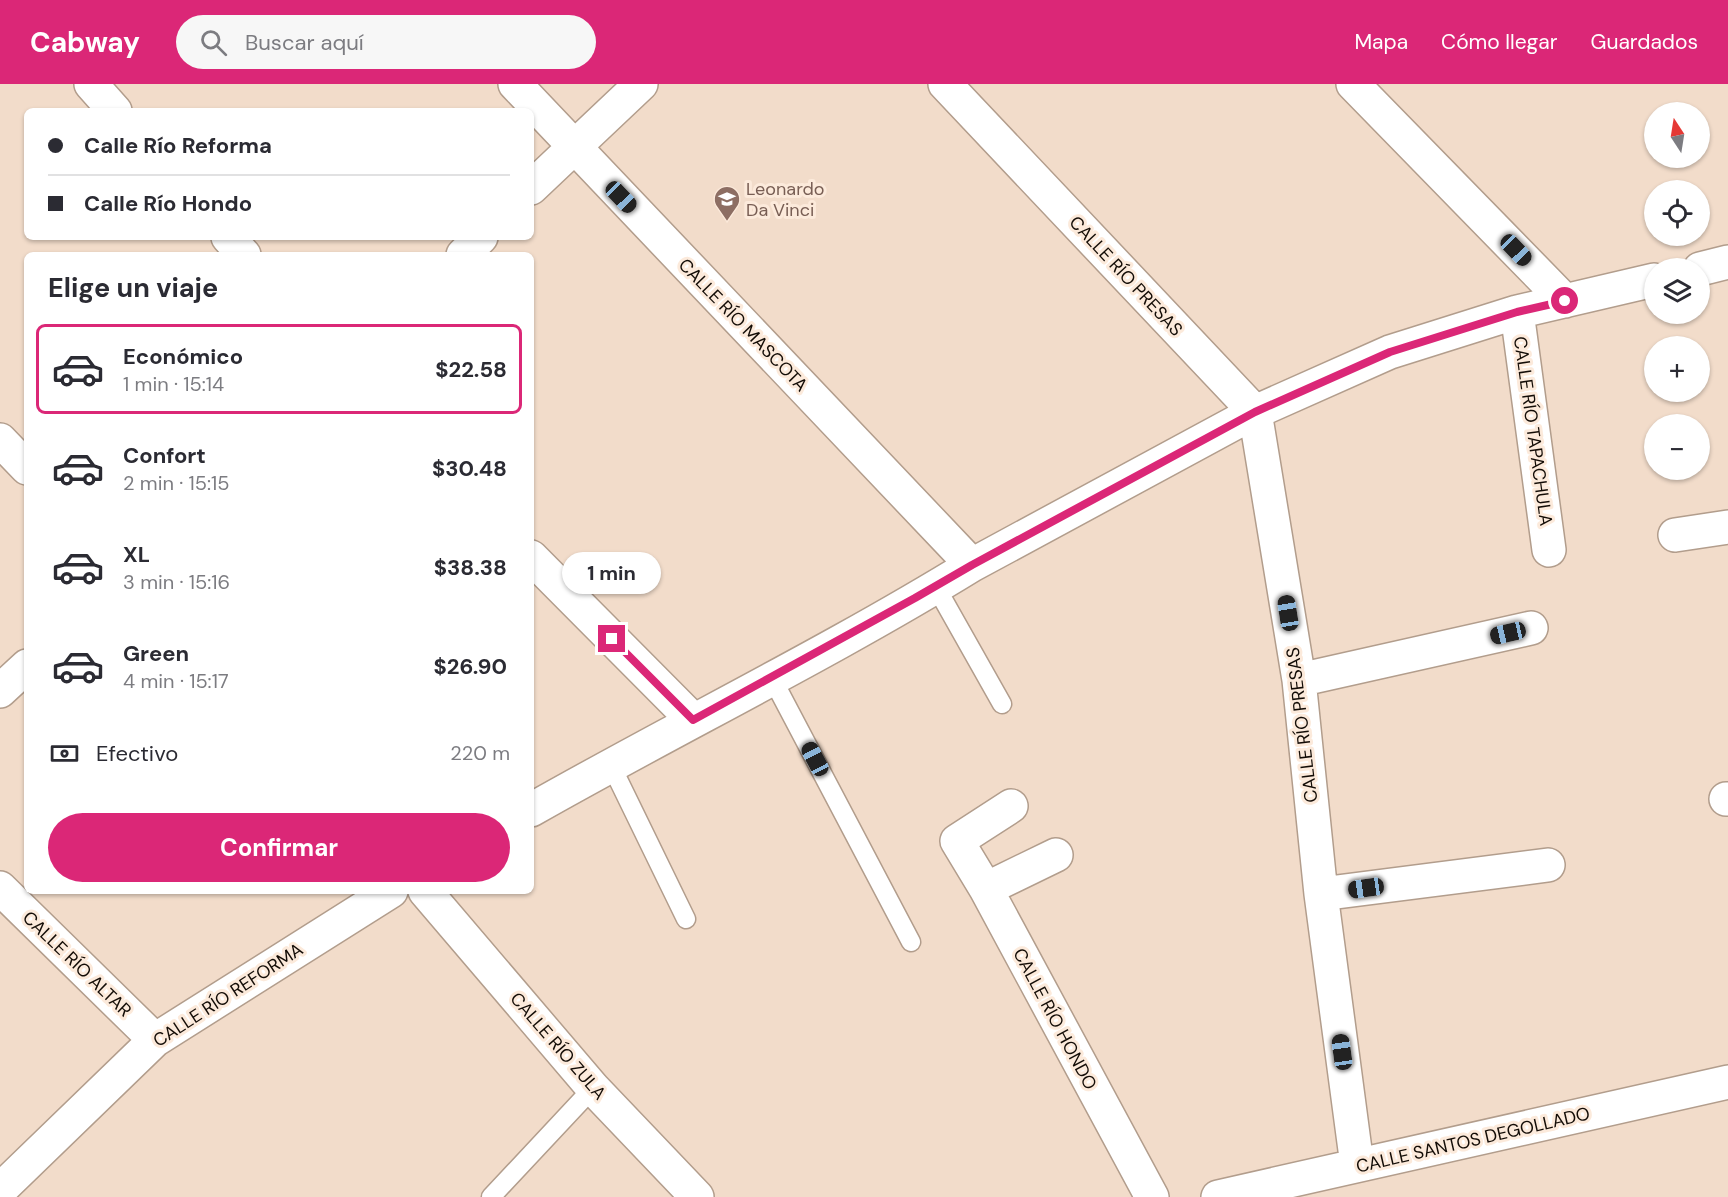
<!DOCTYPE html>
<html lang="es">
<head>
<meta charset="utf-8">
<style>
	body { margin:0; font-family:"DM Sans",sans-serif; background:#f7f7f7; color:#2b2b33; height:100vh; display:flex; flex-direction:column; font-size:22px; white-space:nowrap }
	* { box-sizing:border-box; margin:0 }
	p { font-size:20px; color:#7c7c81 }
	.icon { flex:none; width:33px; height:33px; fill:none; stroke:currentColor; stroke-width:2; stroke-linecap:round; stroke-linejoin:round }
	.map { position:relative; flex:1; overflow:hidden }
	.drawer { position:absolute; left:24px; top:168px; width:510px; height:642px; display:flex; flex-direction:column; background:#fff; border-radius:9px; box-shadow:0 2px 4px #0004 }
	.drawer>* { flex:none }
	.banner { position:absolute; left:24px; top:24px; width:510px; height:132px; border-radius:9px; box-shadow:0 2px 4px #0004; display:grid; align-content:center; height:132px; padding:0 24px; background:#fff }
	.needle { width:39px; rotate:348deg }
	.buttons { position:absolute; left:1644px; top:18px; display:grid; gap:12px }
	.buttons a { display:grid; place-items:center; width:66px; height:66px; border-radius:50%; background:#fff; box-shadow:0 2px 4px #0004; font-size:30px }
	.end { position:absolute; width:27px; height:27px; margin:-14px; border:8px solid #db2777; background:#fff; box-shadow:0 0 0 3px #fff }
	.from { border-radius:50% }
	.bubble { position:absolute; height:42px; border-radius:21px; background:#fff; box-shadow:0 2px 4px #0004; font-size:20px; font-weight:700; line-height:42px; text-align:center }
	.car { position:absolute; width:18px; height:36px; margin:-18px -9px; border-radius:8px; box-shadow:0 0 4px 2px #0007; background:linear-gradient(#222 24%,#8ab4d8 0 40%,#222 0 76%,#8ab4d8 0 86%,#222 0) }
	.banner b { display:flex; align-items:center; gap:21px; height:57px; font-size:22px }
	.banner b+b { border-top:2px solid #e1e1e2 }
	.banner i { width:15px; height:15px; background:#2b2b33 }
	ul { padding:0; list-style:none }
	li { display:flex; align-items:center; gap:18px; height:90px; margin:0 12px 9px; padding:0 12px; border:3px solid transparent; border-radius:9px }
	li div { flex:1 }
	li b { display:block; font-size:22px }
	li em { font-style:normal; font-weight:700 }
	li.on { border-color:#db2777 }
	li>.icon { width:54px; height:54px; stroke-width:1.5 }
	h2 { padding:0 24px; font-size:27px; line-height:72px }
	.pay { display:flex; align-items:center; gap:15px; height:66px; padding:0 24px; font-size:22px }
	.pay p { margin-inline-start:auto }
	.button { display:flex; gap:12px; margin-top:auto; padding:12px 24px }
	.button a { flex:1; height:69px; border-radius:36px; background:#db2777; color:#fff; font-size:24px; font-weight:700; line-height:69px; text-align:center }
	header { display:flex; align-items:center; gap:36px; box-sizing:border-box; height:84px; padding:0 30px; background:#db2777; color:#fff }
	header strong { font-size:28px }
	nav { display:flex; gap:33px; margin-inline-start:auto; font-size:21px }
	.search { width:420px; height:54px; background:#f7f7f7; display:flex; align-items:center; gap:15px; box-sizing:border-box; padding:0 21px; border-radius:33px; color:#7c7c81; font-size:22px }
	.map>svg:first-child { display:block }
</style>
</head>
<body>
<header>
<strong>Cabway</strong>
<div class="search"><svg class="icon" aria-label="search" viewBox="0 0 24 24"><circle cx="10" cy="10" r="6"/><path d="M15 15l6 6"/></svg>Buscar aquí</div>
<nav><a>Mapa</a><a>Cómo llegar</a><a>Guardados</a></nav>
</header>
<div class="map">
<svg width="1728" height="1113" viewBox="0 0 1728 1113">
	<rect width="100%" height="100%" fill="#f2dcca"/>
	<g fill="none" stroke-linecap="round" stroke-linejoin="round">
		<!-- lane casing -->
		<g stroke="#b29d8c" stroke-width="21">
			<path id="lane" d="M 936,503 L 1002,620
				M 772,594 L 911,858
				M 611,681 L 686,835
				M 491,1113 L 593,1004"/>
		</g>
		<!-- street casing -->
		<g stroke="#b29d8c" stroke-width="36">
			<path id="street" d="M 91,0 L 115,27
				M 515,0 L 972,481
				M 945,0 L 1255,328 L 1299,596 L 1321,810 L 1357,1081
				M 1353,0 L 1565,217
				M 531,104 L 641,0
				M 228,153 L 244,171
				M 463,171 L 481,153
				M 1700,185 L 1728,178
				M 1517,228 L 1549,466
				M 0,356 L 27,384
				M 1675,451 L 1728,443
				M 531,473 L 693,636
				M 1299,596 L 1531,544
				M 0,607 L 27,582
				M 1726,715 L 1728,715
				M 1011,722 L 957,757 L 986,805 L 1152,1113
				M 531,726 C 677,643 829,569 972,481 L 1255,328 L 1390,268 L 1517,228 L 1654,196
				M 0,804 L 155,956
				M 986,805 L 1056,771
				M 425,807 L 593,1004 L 697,1113
				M 1321,810 L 1548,781
				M 0,1106 L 155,956 L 391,807
				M 1218,1113 L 1728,998"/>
		</g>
		<!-- lane -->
		<use href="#lane" stroke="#fff" stroke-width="18"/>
		<!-- street -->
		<use href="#street" stroke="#fff" stroke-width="33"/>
	</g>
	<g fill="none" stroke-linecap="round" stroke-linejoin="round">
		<!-- route -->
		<path stroke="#db2777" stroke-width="8" d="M 612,555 L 693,636 L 915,514 L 972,481 L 1255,328 L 1390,268 L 1517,228 L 1565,217"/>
	</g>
	<!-- icons -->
	<defs>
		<g id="school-pin" transform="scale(1.35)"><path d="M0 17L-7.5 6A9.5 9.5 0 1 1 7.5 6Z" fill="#8d6e63" stroke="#fceadb"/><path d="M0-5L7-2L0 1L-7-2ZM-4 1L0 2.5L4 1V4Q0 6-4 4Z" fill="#fff"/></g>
	</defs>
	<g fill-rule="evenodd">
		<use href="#school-pin" x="727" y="115"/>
	</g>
	<g text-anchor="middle" stroke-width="6" stroke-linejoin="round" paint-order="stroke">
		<!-- education labels -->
		<g font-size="18" fill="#785e54" stroke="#fceadb" text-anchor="start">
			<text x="746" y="111">Leonardo<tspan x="746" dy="21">Da Vinci</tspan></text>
		</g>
		<!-- street labels -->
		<g font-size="18" fill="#130c06" stroke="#fceadb">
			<text transform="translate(1126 192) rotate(47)" y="6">CALLE RÍO PRESAS</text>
			<text transform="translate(743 241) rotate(46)" y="6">CALLE RÍO MASCOTA</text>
			<text transform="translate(1533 347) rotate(82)" y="6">CALLE RÍO TAPACHULA</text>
			<text transform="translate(1302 641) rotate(-97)" y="6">CALLE RÍO PRESAS</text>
			<text transform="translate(77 880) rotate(44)" y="6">CALLE RÍO ALTAR</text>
			<text transform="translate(228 911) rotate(-33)" y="6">CALLE RÍO REFORMA</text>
			<text transform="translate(1055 935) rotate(62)" y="6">CALLE RÍO HONDO</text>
			<text transform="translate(558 962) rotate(49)" y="6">CALLE RÍO ZULA</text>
			<text transform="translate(1473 1056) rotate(-13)" y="6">CALLE SANTOS DEGOLLADO</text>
		</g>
	</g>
</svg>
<div class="buttons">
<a><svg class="needle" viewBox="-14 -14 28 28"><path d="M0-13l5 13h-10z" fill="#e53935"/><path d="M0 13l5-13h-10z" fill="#7c7c81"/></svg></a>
<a><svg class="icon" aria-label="locate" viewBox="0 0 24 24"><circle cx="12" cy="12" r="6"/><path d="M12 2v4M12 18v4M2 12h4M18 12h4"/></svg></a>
<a><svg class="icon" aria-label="layers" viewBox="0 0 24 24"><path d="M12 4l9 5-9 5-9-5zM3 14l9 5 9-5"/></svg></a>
<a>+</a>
<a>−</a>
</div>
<i class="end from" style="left:1565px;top:217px"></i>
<i class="end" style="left:612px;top:555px"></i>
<div class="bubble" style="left:562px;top:468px;width:99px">1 min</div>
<i class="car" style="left:621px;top:113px;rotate:136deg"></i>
<i class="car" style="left:1516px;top:166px;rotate:136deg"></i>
<i class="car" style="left:1288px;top:529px;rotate:351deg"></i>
<i class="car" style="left:1508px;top:549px;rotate:257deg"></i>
<i class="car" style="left:815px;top:675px;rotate:332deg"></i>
<i class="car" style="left:1366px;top:804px;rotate:262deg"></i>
<i class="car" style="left:1342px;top:968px;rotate:352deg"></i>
<div class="banner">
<b><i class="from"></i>Calle Río Reforma</b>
<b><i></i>Calle Río Hondo</b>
</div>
<section class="drawer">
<h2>Elige un viaje</h2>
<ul>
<li class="on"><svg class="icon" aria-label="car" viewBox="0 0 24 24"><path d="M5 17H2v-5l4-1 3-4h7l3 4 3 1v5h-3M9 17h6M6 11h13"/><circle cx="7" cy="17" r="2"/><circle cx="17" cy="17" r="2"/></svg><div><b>Económico</b><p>1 min · 15:14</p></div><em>$22.58</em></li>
<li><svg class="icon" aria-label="car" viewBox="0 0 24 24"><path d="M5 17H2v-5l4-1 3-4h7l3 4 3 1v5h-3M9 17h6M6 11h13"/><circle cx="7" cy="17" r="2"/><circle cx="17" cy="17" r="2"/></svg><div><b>Confort</b><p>2 min · 15:15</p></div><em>$30.48</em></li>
<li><svg class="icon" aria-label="car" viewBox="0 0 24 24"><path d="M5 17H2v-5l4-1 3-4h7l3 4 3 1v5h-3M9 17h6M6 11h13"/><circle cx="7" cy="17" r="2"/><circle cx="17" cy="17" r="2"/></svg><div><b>XL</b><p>3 min · 15:16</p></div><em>$38.38</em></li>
<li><svg class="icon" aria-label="car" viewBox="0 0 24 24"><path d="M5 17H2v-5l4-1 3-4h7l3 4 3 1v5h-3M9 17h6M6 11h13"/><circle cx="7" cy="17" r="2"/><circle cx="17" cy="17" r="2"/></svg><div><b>Green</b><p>4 min · 15:17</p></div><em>$26.90</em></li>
</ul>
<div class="pay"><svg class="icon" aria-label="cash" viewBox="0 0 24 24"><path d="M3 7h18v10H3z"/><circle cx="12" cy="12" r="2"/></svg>Efectivo<p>220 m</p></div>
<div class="button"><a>Confirmar</a></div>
</section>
</div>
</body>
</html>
